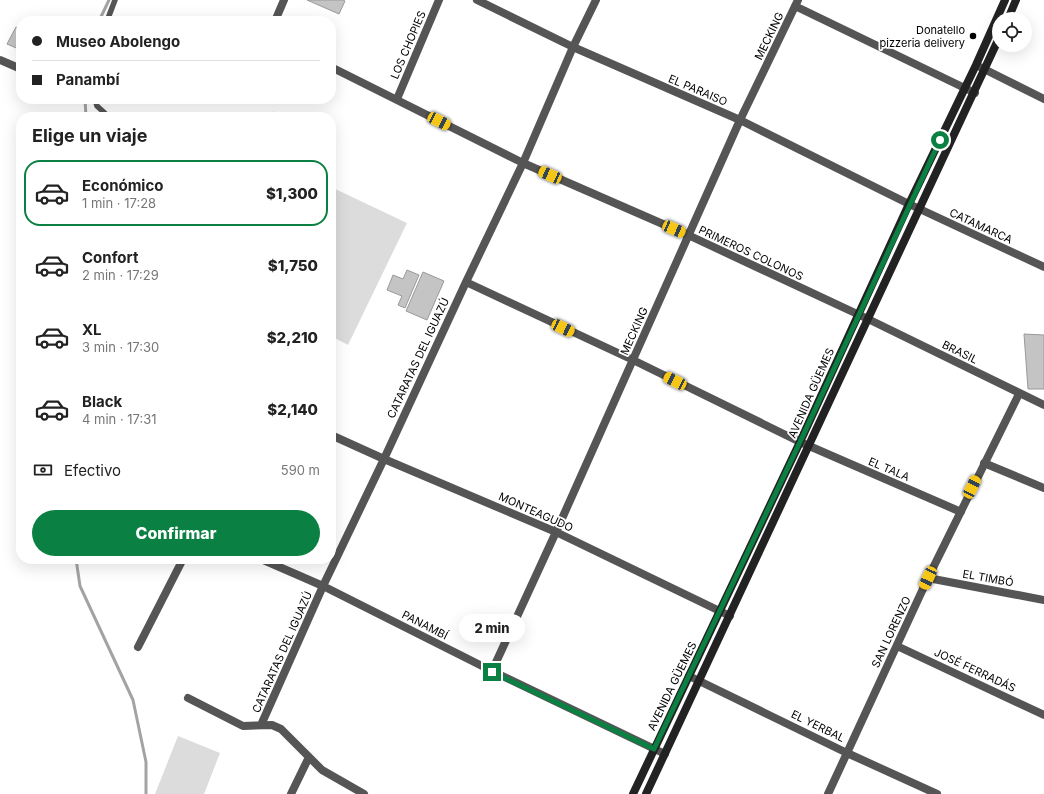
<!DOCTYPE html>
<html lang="es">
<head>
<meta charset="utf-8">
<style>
	body { margin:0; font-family:Inter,sans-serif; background:#f2f2f2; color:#222; height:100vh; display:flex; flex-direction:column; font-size:15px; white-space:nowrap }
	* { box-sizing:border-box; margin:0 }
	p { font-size:13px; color:#767676 }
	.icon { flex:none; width:22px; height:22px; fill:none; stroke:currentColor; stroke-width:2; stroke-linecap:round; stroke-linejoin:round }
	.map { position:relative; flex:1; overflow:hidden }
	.drawer { position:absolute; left:16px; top:112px; width:320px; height:452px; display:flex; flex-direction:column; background:#fff; border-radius:16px; box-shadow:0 4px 16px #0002 }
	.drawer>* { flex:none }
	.guide { position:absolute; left:16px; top:16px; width:320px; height:88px; border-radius:16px; box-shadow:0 4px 16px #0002; display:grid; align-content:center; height:88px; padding:0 16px; background:#fff }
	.buttons { position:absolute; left:992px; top:12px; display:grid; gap:8px }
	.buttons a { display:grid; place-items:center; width:40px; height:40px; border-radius:50%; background:#fff; box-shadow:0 4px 16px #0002; font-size:20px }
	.end { position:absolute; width:18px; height:18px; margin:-9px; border:5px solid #0b8043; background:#fff; box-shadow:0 0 0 2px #fff }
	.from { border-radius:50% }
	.bubble { position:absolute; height:28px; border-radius:14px; background:#fff; box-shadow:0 4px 16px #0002; font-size:13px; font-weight:800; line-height:28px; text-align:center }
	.car { position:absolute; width:12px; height:24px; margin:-12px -6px; border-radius:5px; box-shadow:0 0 3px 1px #0007; background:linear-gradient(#f5c518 24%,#345 0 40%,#f5c518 0 76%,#345 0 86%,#f5c518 0) }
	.guide b { display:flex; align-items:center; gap:14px; height:38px; font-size:15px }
	.guide b+b { border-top:1px solid #e0e0e0 }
	.guide i { width:10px; height:10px; background:#222 }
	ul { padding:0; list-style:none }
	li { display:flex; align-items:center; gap:12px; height:66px; margin:0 8px 6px; padding:0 8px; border:2px solid transparent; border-radius:16px }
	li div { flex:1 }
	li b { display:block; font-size:15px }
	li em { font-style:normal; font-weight:800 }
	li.selected { border-color:#0b8043 }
	li>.icon { width:36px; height:36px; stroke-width:1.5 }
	h2 { padding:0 16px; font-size:18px; line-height:48px }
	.pay { display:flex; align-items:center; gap:10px; height:44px; padding:0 16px; font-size:15px }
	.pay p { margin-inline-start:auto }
	.cta { display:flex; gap:8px; margin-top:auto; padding:8px 16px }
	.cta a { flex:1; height:46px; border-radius:24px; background:#0b8043; color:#fff; font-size:16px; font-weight:800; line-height:46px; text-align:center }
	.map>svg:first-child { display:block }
</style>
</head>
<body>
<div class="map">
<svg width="1044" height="794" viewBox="0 0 1044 794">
	<rect width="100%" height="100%" fill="#fff"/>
	<!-- pitch -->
	<path fill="#dcdcdc" d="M 331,187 L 407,223 L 348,345 L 331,336 Z
		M 178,736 L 220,753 L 204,794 L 155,794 Z"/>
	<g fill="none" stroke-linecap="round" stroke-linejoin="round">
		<!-- stream -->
		<path stroke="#a3a3a3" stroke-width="3" d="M 99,21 L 109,0
			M 85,99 L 86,117
			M 76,559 L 80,586 L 133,700 L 146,762 L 146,794"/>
	</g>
	<!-- building -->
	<path fill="#c4c4c4" stroke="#999" d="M 307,0 L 343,0 L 345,1 L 339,14 Z
		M 16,27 L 21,30 L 21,50 L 7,44 Z
		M 407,270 L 419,275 L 405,308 L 398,305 L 402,296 L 387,290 L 393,275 L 403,279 Z
		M 423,272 L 444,281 L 427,320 L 406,311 Z
		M 1024,334 L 1044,335 L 1044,389 L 1028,389 Z"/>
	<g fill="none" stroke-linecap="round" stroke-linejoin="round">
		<!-- path -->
		<path stroke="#777" stroke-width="1.5" stroke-dasharray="1 2" stroke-linecap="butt" d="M 270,117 L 274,112"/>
		<!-- lane -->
		<path stroke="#555" stroke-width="5.5" d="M 107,21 L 115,0
			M 95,99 L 97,106 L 109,117"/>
		<!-- street -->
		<path stroke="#555" stroke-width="8" d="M 477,0 L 573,47 L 740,120 L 909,204 L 1044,267
			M 795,6 L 975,93
			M 275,21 L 284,0
			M 0,60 L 21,69
			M 978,66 L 1044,99
			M 331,67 L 523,163 L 688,235 L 868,319 L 1044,405
			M 397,99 L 439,0
			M 466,282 L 633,360 L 800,442 L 961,512
			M 331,435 L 384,459 L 556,532 L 730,616
			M 984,463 L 1044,488
			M 261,559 L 323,586 L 492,671 L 665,754
			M 928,578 L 1044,600
			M 897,646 L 1044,715
			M 138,647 L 183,559
			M 492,671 L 556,532 L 740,120 L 798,0
			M 689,676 L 847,753 L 937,794
			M 188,698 L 243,726 L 272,725 L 281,729 L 322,770 L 364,794
			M 261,725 L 323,586 L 384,459 L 466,282 L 523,163 L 573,47 L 596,0
			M 291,794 L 309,757
			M 828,794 L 928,578 L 1019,394"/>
		<!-- secondary -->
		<path stroke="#222" stroke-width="8" d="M 1008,19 L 1016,0
			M 633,794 L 800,442 L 909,204 L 976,65 L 1005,0
			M 646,794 L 999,38"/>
	</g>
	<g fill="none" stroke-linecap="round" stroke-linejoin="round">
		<!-- route -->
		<path stroke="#0b8043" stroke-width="5" d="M 492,672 L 654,749 L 800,442 L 940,140"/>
	</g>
	<!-- markers -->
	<circle fill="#000" stroke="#fff" stroke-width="1.5" cx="973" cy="36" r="4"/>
	<g text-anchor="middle" stroke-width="3.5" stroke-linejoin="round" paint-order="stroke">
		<!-- poi labels -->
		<g font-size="11" fill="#000" stroke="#fff" text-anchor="end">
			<text x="965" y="34">Donatello<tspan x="965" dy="13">pizzeria delivery</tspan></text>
		</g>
		<!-- street labels -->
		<g font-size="11" fill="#000" stroke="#fff">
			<text transform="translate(769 36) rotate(-64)" y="4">MECKING</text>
			<text transform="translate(408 45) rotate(-67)" y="4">LOS CHOPIES</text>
			<text transform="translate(698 90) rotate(23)" y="4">EL PARAISO</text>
			<text transform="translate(981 226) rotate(25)" y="4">CATAMARCA</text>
			<text transform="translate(751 253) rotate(25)" y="4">PRIMEROS COLONOS</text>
			<text transform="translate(634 331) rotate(-66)" y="4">MECKING</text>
			<text transform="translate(960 352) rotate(26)" y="4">BRASIL</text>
			<text transform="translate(418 358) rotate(-65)" y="4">CATARATAS DEL IGUAZÚ</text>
			<text transform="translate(811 393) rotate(-66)" y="4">AVENIDA GÜEMES</text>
			<text transform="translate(889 469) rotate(23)" y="4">EL TALA</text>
			<text transform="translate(536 512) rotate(24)" y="4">MONTEAGUDO</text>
			<text transform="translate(988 578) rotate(10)" y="4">EL TIMBÓ</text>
			<text transform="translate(425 625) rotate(27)" y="4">PANAMBÍ</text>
			<text transform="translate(891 632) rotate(-65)" y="4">SAN LORENZO</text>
			<text transform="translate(282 652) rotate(-66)" y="4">CATARATAS DEL IGUAZÚ</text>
			<text transform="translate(975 670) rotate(25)" y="4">JOSÉ FERRADÁS</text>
			<text transform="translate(672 686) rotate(-64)" y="4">AVENIDA GÜEMES</text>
			<text transform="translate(818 726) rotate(26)" y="4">EL YERBAL</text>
		</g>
	</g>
</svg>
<div class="buttons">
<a><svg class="icon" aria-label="locate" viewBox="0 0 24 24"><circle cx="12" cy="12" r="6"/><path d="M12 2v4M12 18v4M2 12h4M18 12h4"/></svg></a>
</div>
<i class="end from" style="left:940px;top:140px"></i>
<i class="end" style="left:492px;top:672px"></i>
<div class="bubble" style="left:459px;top:614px;width:66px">2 min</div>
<i class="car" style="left:439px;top:121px;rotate:117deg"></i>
<i class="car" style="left:550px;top:175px;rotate:294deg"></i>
<i class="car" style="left:674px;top:229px;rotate:113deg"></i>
<i class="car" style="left:563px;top:328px;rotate:115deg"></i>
<i class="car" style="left:675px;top:381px;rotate:296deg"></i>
<i class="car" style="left:972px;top:487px;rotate:26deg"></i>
<i class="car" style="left:928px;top:578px;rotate:205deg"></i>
<div class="guide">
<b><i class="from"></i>Museo Abolengo</b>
<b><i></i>Panambí</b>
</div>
<section class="drawer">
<h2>Elige un viaje</h2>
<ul>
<li class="selected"><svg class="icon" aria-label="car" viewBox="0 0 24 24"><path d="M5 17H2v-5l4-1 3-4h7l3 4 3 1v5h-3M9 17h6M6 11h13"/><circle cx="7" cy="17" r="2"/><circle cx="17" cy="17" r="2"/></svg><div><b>Económico</b><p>1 min · 17:28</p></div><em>$1,300</em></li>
<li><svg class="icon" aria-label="car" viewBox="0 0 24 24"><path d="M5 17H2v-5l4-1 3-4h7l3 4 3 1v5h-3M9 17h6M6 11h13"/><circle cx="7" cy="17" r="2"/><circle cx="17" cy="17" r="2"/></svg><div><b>Confort</b><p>2 min · 17:29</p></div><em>$1,750</em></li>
<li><svg class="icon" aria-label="car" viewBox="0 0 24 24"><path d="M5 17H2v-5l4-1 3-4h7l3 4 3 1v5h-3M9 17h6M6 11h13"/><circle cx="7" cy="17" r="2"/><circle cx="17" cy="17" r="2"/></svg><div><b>XL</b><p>3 min · 17:30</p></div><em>$2,210</em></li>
<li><svg class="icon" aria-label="car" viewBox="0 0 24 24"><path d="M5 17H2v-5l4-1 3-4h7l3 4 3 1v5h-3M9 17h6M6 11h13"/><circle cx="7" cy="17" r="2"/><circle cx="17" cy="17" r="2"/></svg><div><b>Black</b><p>4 min · 17:31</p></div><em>$2,140</em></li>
</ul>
<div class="pay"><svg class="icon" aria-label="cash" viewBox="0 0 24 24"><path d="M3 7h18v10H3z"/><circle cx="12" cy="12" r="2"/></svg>Efectivo<p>590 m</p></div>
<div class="cta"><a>Confirmar</a></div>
</section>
</div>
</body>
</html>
